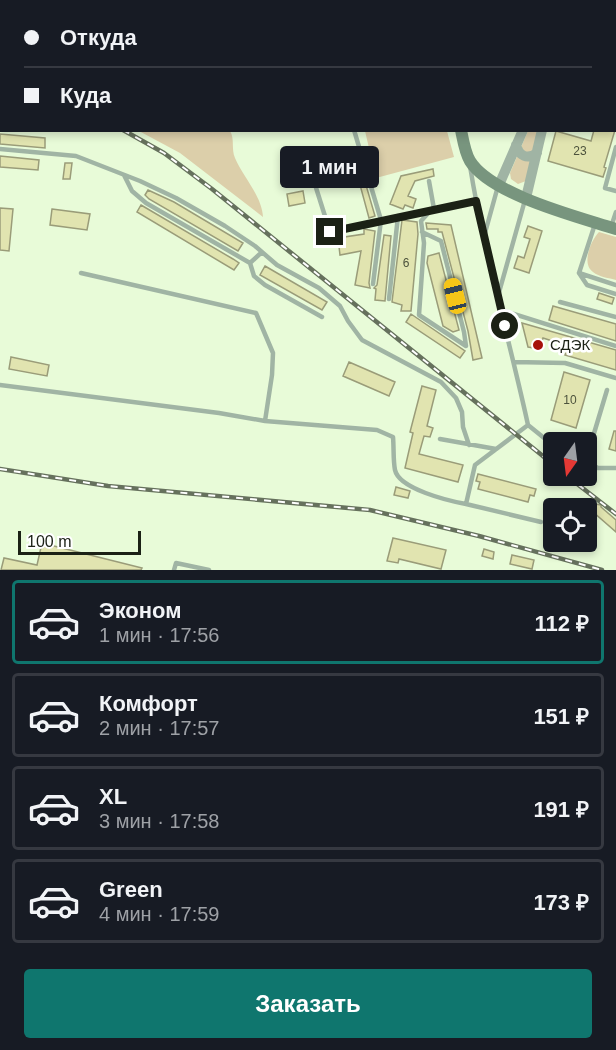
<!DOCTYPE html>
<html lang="ru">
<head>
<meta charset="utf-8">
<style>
	body { margin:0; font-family:Arial,sans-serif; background:#242831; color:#f1f3f6; height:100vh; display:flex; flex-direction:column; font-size:22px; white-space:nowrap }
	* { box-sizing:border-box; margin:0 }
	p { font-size:20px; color:#9ea1a6 }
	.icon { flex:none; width:33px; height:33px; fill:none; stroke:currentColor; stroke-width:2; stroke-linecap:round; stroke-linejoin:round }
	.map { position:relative; height:570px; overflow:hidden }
	.sheet { display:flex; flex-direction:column; background:#171b24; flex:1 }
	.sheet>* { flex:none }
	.hud { position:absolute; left:0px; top:0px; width:616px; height:132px; box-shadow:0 3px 9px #0003; display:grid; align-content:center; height:132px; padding:0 24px; background:#171b24 }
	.needle { width:39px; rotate:194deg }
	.fabs { position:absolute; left:543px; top:432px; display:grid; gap:12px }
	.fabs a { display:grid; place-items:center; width:54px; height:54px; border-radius:6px; background:#171b24; box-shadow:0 3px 9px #0003; font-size:30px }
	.scale { position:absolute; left:18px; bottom:15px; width:123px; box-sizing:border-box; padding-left:6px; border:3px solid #1b2115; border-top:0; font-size:16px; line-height:21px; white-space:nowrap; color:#1b2115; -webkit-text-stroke:4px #fff; paint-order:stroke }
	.end { position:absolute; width:27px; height:27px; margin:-14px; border:8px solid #1b2115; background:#fff; box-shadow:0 0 0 3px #fff }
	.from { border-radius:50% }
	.bubble { position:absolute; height:42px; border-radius:6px; background:#171b24; box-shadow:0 3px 9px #0003; font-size:20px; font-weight:700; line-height:42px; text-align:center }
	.car { position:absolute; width:18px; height:36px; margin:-18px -9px; border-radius:8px; box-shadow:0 0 4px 2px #0007; background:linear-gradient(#f5c518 24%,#345 0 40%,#f5c518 0 76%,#345 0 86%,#f5c518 0) }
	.hud b { display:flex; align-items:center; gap:21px; height:57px; font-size:22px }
	.hud b+b { border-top:2px solid #363941 }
	.hud i { width:15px; height:15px; background:#f1f3f6 }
	ul { padding:10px 0 0; list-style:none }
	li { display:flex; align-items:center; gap:18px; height:84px; margin:0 12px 9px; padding:0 12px; border:3px solid #363941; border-radius:6px }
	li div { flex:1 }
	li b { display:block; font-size:22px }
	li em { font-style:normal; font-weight:700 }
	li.on { border-color:#0f766e }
	li>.icon { width:54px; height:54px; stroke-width:1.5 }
	.button { display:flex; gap:12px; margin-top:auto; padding:12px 24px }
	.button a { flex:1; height:69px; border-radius:6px; background:#0f766e; color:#fff; font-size:24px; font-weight:700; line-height:69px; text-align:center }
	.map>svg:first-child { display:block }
</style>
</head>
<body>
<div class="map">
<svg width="616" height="570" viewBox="0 0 616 570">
	<rect width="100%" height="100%" fill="#e8fbd8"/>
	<!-- green -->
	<path fill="#dccfaa" d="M 142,0 L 297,0 L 134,1 Z
		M 139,131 L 230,131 C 235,139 231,149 235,158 C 243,177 262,196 263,217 L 180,153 Z
		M 365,131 L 447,131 L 454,157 L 376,178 Z
		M 528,131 L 539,131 L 526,181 L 518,184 L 511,179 L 510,173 Z
		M 599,232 L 616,237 L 616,280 C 609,278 599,277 593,272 C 581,264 591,240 599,232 Z"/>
	<!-- building -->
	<path fill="#e1e4b0" stroke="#9a9c79" stroke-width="1.5" d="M 594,130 L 615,130 L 604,167 L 606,168 L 603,177 L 548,161 L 556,131 L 591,141 Z
		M 0,134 L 45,138 L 45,148 L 0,144 Z
		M 0,156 L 39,160 L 38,170 L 0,167 Z
		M 65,163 L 72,163 L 70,179 L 63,179 Z
		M 361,168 L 375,216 L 369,218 L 356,170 Z
		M 433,169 L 434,176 L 415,181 L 408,196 L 416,199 L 413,208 L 405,205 L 403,209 L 390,204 L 401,176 Z
		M 148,190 L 174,202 L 243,243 L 238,251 L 149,199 L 145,195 Z
		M 303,191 L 305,203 L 289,206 L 287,194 Z
		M 141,205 L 233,259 L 239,263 L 234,270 L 137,212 Z
		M 0,208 L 13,209 L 9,251 L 0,250 Z
		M 52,209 L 90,214 L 87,230 L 50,225 Z
		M 402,220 L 417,222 L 418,234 L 411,311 L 401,311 L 402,305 L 392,302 Z
		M 426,223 L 451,225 L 482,358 L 473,360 L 468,331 L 442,232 L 438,232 L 438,229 L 427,229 Z
		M 528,226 L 542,231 L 529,273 L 514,268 L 518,256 L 524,258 L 530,239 L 524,237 Z
		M 364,229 L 375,231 L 369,283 L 370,288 L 355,285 L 361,251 L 340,255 L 338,238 L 364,234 Z
		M 384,235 L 391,236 L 385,301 L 375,300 L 376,289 L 374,288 L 377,285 Z
		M 439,253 L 459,330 L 453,332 L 443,326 L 427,263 L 428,256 Z
		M 265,266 L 327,302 L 322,310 L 260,275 Z
		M 599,293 L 614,298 L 612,304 L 597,299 Z
		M 553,306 L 616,324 L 616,341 L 549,320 Z
		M 411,314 L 465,351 L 460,358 L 406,322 Z
		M 522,323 L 616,350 L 616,370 L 565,355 L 568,346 L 543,338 L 540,349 L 528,347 Z
		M 11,357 L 49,365 L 47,376 L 9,369 Z
		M 349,362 L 395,382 L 389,396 L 343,376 Z
		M 564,372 L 590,380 L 576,428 L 551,420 Z
		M 422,386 L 436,390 L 427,426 L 433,428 L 430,437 L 424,436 L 419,454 L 463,465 L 458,482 L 405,468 L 413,433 L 410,432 Z
		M 614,431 L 616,431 L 616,451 L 609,449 Z
		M 478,474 L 536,489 L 534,496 L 530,495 L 528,502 L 478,489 L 480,482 L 476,481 Z
		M 396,487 L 410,491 L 408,498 L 394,495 Z
		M 572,500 L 601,505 L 601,507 L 616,520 L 616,532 L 593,512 L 586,511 L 586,508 L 571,508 Z
		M 393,538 L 446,550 L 441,569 L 399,559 L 398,563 L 387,561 Z
		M 42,543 L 142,568 L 141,570 L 1,570 L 4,558 L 37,565 Z
		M 484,549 L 494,552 L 493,559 L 482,556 Z
		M 512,555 L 534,560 L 532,569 L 510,564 Z"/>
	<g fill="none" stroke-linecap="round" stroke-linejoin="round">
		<!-- service -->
		<path stroke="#a0b4a4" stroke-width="4.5" d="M 370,0 L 372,2
			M 522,0 L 527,2
			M 615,79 L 616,80
			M 616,147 L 605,188 L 616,191
			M 0,149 L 76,156 L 140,181 L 176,198 L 225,226 L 255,246 L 277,265 L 319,288 L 340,306 L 348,321 L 362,340 L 441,382 L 456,398 L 462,412 L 463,427 L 469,445
			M 124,175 L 132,191 L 146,203 L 250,263 L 262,252
			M 312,175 L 330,232 L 381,220 L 354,130
			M 429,181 L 434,209
			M 611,227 L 616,212
			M 422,232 L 441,241 L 464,332 L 466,346 L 419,315 L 424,243 L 421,221 L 432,209
			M 485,233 L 498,186
			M 250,263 L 254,276 L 265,285 L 322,317
			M 81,273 L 256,313 L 273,353 L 272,375 L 265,421
			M 579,273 L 595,224
			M 579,273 L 587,285 L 616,294
			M 579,273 L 616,285
			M 373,284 L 381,220 L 476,201
			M 498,296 L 525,200
			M 389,299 L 398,216
			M 560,302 L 616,317
			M 501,310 L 616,346
			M 514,362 L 565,363 L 616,378
			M 0,385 L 219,413 L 265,421 L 377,430 L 393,437 C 394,448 393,460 395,470 C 399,489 449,501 466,504 L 475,465 L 528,425 C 509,338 484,253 470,166
			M 528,425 L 554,446
			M 440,439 L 496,449
			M 586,460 L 607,390
			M 586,462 L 598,468 L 616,468
			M 466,504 L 541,522
			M 174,570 L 176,563 L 209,570"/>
		<!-- tertiary -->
		<path stroke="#a0b4a4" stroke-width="10" d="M 569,2 L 569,0
			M 580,2 L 580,0
			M 516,145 C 519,156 527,160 537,153
			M 499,185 L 523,130
			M 526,198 L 542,130"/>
		<!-- secondary -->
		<path stroke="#78957e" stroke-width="12" d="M 423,0 L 424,2
			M 461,130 C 463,140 465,153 470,161 C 491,195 579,217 616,229"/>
		<!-- tram -->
		<path stroke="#66715d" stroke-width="1.5" d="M 91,2 L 99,0
			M 119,2 L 127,0
			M 0,18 L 2,18"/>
		<!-- rail casing -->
		<g stroke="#66715d" stroke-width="4.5">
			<path id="rail" d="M 0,100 L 2,100
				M 123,130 L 164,153 L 212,189 L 554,465
				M 0,469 L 108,486 L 370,510 L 479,536 L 602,570
				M 567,476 L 616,514"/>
		</g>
		<!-- rail -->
		<use href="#rail" stroke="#fff" stroke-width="2" stroke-dasharray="7" stroke-linecap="butt"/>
	</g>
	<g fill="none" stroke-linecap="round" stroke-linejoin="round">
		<!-- route -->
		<path stroke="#1b2115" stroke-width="8" d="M 330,232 L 476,201 L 505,326"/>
	</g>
	<!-- markers -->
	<circle fill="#a6120a" stroke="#fff" stroke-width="2" cx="538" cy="345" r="6"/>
	<g text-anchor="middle" stroke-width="5" stroke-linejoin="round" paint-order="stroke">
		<!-- number labels -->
		<g font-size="12" fill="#4c523c">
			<text x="580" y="155">23</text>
			<text x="406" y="267">6</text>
			<text x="570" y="404">10</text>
		</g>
		<!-- poi labels -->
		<g font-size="15" fill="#1b2115" stroke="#fff" text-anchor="start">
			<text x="550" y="350">СДЭК</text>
		</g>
	</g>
</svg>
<div class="fabs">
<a><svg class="needle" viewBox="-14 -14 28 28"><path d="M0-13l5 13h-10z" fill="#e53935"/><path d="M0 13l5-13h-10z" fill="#9ea1a6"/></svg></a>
<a><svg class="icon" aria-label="locate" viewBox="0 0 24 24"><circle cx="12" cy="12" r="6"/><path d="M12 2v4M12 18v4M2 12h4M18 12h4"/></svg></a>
</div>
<div class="scale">100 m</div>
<i class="end from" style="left:505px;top:326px"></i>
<i class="end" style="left:330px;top:232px"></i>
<div class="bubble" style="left:280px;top:146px;width:99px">1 мин</div>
<i class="car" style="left:455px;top:296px;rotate:346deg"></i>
<div class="hud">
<b><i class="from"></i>Откуда</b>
<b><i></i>Куда</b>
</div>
</div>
<section class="sheet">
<ul>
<li class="on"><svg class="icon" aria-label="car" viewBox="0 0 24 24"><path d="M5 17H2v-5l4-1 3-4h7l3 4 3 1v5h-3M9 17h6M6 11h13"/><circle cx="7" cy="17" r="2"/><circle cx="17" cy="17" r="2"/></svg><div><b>Эконом</b><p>1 мин · 17:56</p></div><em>112 ₽</em></li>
<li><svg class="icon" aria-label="car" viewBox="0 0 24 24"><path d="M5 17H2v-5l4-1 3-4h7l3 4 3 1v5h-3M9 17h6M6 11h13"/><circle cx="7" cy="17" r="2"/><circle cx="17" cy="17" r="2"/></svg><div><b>Комфорт</b><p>2 мин · 17:57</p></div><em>151 ₽</em></li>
<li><svg class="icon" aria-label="car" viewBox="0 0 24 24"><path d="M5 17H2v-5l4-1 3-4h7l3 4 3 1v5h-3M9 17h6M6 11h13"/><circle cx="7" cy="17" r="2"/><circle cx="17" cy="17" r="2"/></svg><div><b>XL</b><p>3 мин · 17:58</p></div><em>191 ₽</em></li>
<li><svg class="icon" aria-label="car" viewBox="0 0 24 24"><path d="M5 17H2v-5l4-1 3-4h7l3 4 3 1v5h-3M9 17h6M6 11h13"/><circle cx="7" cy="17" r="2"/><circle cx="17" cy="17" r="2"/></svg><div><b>Green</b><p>4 мин · 17:59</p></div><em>173 ₽</em></li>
</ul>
<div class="button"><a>Заказать</a></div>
</section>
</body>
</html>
